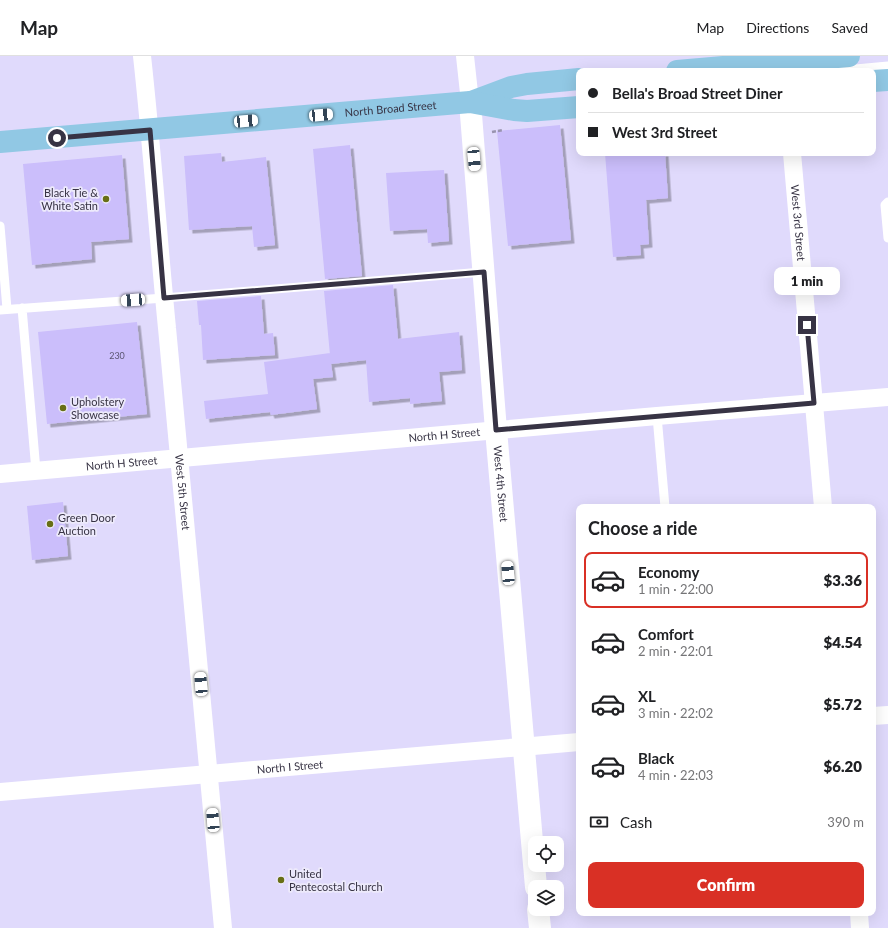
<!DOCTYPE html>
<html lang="en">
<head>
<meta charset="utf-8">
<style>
	body { margin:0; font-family:Lato,sans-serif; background:#f6f6f6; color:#202124; height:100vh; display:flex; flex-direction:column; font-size:15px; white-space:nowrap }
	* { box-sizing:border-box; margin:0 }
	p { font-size:13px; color:#757577 }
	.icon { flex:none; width:22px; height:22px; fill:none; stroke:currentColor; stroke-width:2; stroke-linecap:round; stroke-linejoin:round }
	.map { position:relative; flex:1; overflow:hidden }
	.side { position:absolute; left:576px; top:448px; width:300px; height:412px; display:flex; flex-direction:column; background:#fff; border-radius:8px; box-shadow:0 4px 16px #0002 }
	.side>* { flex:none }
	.hud { position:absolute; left:576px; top:12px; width:300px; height:88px; border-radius:8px; box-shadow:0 4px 16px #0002; display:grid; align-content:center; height:88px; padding:0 12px; background:#fff }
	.controls { position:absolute; left:528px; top:780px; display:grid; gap:8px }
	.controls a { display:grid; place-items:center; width:36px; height:36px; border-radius:8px; background:#fff; box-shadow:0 4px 16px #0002; font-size:20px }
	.end { position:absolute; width:18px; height:18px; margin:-9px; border:5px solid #373344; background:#fff; box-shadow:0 0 0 2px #fff }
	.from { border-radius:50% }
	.bubble { position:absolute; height:28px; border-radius:8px; background:#fff; box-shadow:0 4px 16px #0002; font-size:13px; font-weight:800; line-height:28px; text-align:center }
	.car { position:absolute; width:12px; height:24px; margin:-12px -6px; border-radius:5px; box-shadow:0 0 3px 1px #0007; background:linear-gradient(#fff 24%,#345 0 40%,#fff 0 76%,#345 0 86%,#fff 0) }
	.hud b { display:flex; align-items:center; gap:14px; height:38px; font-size:15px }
	.hud b+b { border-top:1px solid #e0e0e0 }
	.hud i { width:10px; height:10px; background:#202124 }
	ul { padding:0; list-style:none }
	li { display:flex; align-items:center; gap:12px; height:56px; margin:0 8px 6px; padding:0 4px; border:2px solid transparent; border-radius:8px }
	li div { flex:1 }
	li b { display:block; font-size:15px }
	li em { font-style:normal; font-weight:800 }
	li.selected { border-color:#d93025 }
	li>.icon { width:36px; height:36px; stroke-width:1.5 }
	h2 { padding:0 12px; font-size:18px; line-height:48px }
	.pay { display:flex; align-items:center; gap:10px; height:44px; padding:0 12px; font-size:15px }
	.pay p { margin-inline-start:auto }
	.primary-button { display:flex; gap:8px; margin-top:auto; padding:8px 12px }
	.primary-button a { flex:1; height:46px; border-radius:8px; background:#d93025; color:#fff; font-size:16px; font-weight:800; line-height:46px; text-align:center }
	header { display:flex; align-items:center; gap:24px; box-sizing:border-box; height:56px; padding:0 20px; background:#fff; border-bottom:1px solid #e0e0e0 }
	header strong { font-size:19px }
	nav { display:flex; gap:22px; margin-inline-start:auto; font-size:14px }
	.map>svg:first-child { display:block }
</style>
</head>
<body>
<header>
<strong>Map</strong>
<nav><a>Map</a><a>Directions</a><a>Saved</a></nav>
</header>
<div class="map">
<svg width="888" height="872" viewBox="0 0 888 872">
	<defs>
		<filter id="shadow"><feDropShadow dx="3.5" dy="3.5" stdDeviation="0" flood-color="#0004"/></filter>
	</defs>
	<rect width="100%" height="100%" fill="#e0dafc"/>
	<!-- building -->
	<path fill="#cbbefb" filter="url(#shadow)" d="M 560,69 L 571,184 L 508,190 L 497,75 Z
		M 350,89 L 362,220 L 325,223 L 313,93 Z
		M 221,97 L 222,106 L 266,101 L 275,189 L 254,191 L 252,170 L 189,174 L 184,100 Z
		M 605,97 L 665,97 L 668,142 L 646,144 L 649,188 L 640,189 L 641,199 L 613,201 Z
		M 122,99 L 129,183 L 91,186 L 92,203 L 32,209 L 23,108 Z
		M 444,114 L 449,185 L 428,187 L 427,173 L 390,175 L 386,117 Z
		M 393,229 L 398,283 L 459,276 L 462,314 L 439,316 L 442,345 L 410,348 L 410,342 L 369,346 L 366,304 L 331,308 L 333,321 L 313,323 L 317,353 L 271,359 L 270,356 L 206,363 L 204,345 L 268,338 L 264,306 L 330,297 L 330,299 L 324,235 Z
		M 261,240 L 264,278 L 273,277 L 275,299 L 203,304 L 201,269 L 199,269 L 197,245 Z
		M 137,266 L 147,358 L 47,368 L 38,276 Z
		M 63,446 L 68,500 L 32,504 L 27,450 Z"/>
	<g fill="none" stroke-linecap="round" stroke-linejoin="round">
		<!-- path -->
		<path stroke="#9994af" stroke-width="2.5" stroke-dasharray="4 2" stroke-linecap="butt" d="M 492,76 L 503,74"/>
		<!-- service -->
		<path stroke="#fff" stroke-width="9" d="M 834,15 L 888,10
			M 888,146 L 885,149 L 888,182
			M 0,170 L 7,253
			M 22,252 L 36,415
			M 0,254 L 164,242 L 483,216
			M 657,360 L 665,451"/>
		<!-- minor -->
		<g stroke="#fff" stroke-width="18">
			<path id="s1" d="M 142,0 C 152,90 158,181 167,272 C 186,472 205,672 223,872"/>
			<path d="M 465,0 L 470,46"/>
			<path id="s2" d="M 792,97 L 823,451"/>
			<path id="s3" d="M 0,418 L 657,360 L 888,341"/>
			<path d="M 873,660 L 888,659"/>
			<path id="s4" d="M 0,736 L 579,686"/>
			<path d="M 859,857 L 860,872"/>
		</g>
		<!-- tertiary -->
		<g stroke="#fff" stroke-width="22">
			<path id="s5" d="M 470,46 L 496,374 L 536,831"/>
			<path d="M 538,853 L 540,872"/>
		</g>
		<!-- primary -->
		<g stroke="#91c8e4" stroke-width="22">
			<path d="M 677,15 L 849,0"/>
			<path d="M 873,25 L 888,24"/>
			<path d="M 471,46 L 511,31 L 527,28 L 579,23"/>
			<path id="s6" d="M 0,86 L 470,46 L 514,54 L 527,55 L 579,51"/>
		</g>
	</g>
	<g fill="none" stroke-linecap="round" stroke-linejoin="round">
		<!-- route -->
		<path stroke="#373344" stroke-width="5" d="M 57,82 L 150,74 L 164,242 L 484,216 L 496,374 L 814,347 L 807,269"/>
	</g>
	<!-- markers -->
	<g fill="#686f15" stroke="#edeafb" stroke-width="1.5">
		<circle cx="106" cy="143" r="4"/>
		<circle cx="63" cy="352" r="4"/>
		<circle cx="50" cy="468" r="4"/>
		<circle cx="281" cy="824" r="4"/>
	</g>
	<g text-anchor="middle" stroke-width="3.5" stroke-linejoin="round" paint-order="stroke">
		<!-- number labels -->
		<g font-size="9" fill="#5c5672">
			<text x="117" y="303">230</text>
		</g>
		<!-- street labels -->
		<g font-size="11" fill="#373344" stroke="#edeafb">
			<text dy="4" stroke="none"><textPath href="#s6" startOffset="392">North Broad Street</textPath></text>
			<text dy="4" stroke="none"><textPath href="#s2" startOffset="70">West 3rd Street</textPath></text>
			<text dy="4" stroke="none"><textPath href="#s3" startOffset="446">North H Street</textPath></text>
			<text dy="4" stroke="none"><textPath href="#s3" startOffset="122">North H Street</textPath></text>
			<text dy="4" stroke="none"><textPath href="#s5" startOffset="383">West 4th Street</textPath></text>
			<text dy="4" stroke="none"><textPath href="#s1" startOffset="438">West 5th Street</textPath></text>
			<text dy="4" stroke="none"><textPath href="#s4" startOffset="291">North I Street</textPath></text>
		</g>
		<!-- poi labels -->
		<g font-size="11" fill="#373344" stroke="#edeafb" text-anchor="start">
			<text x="98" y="141" text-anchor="end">Black Tie &amp;<tspan x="98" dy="13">White Satin</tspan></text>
			<text x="71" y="350">Upholstery<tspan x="71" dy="13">Showcase</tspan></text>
			<text x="58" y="466">Green Door<tspan x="58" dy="13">Auction</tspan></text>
			<text x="289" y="822">United<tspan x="289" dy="13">Pentecostal Church</tspan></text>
		</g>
	</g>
</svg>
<div class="controls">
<a><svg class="icon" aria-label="locate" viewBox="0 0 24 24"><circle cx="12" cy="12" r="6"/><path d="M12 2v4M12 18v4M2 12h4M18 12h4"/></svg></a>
<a><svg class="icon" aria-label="layers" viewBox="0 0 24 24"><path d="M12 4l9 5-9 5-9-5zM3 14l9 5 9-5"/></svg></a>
</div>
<i class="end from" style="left:57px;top:82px"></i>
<i class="end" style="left:807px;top:269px"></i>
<div class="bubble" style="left:774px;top:211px;width:66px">1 min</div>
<i class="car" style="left:321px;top:59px;rotate:85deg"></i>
<i class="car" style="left:246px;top:65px;rotate:85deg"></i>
<i class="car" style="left:474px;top:103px;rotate:175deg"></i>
<i class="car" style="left:133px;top:244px;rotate:266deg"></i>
<i class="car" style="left:508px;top:517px;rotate:355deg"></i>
<i class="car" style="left:201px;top:628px;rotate:355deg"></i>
<i class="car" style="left:213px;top:764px;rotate:355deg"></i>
<div class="hud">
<b><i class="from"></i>Bella's Broad Street Diner</b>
<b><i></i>West 3rd Street</b>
</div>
<section class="side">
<h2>Choose a ride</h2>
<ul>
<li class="selected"><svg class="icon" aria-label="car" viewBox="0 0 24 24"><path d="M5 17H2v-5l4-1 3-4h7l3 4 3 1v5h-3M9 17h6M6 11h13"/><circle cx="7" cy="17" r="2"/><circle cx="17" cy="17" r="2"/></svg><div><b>Economy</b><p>1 min · 22:00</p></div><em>$3.36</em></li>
<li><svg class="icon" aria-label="car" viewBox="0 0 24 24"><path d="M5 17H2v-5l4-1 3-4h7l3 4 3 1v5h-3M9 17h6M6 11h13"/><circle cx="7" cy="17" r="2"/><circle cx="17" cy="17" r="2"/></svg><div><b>Comfort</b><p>2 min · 22:01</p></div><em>$4.54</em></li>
<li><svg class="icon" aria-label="car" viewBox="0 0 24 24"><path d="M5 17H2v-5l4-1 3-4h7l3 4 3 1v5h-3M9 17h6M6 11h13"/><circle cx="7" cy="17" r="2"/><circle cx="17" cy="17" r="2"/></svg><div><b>XL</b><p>3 min · 22:02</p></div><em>$5.72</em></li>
<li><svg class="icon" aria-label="car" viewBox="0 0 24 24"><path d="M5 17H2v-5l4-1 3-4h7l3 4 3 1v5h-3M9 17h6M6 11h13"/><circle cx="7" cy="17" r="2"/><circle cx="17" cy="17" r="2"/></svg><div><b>Black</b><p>4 min · 22:03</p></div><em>$6.20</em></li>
</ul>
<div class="pay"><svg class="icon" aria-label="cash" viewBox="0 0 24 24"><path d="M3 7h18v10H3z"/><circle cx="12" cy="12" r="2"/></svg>Cash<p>390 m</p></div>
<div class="primary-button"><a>Confirm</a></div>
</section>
</div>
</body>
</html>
